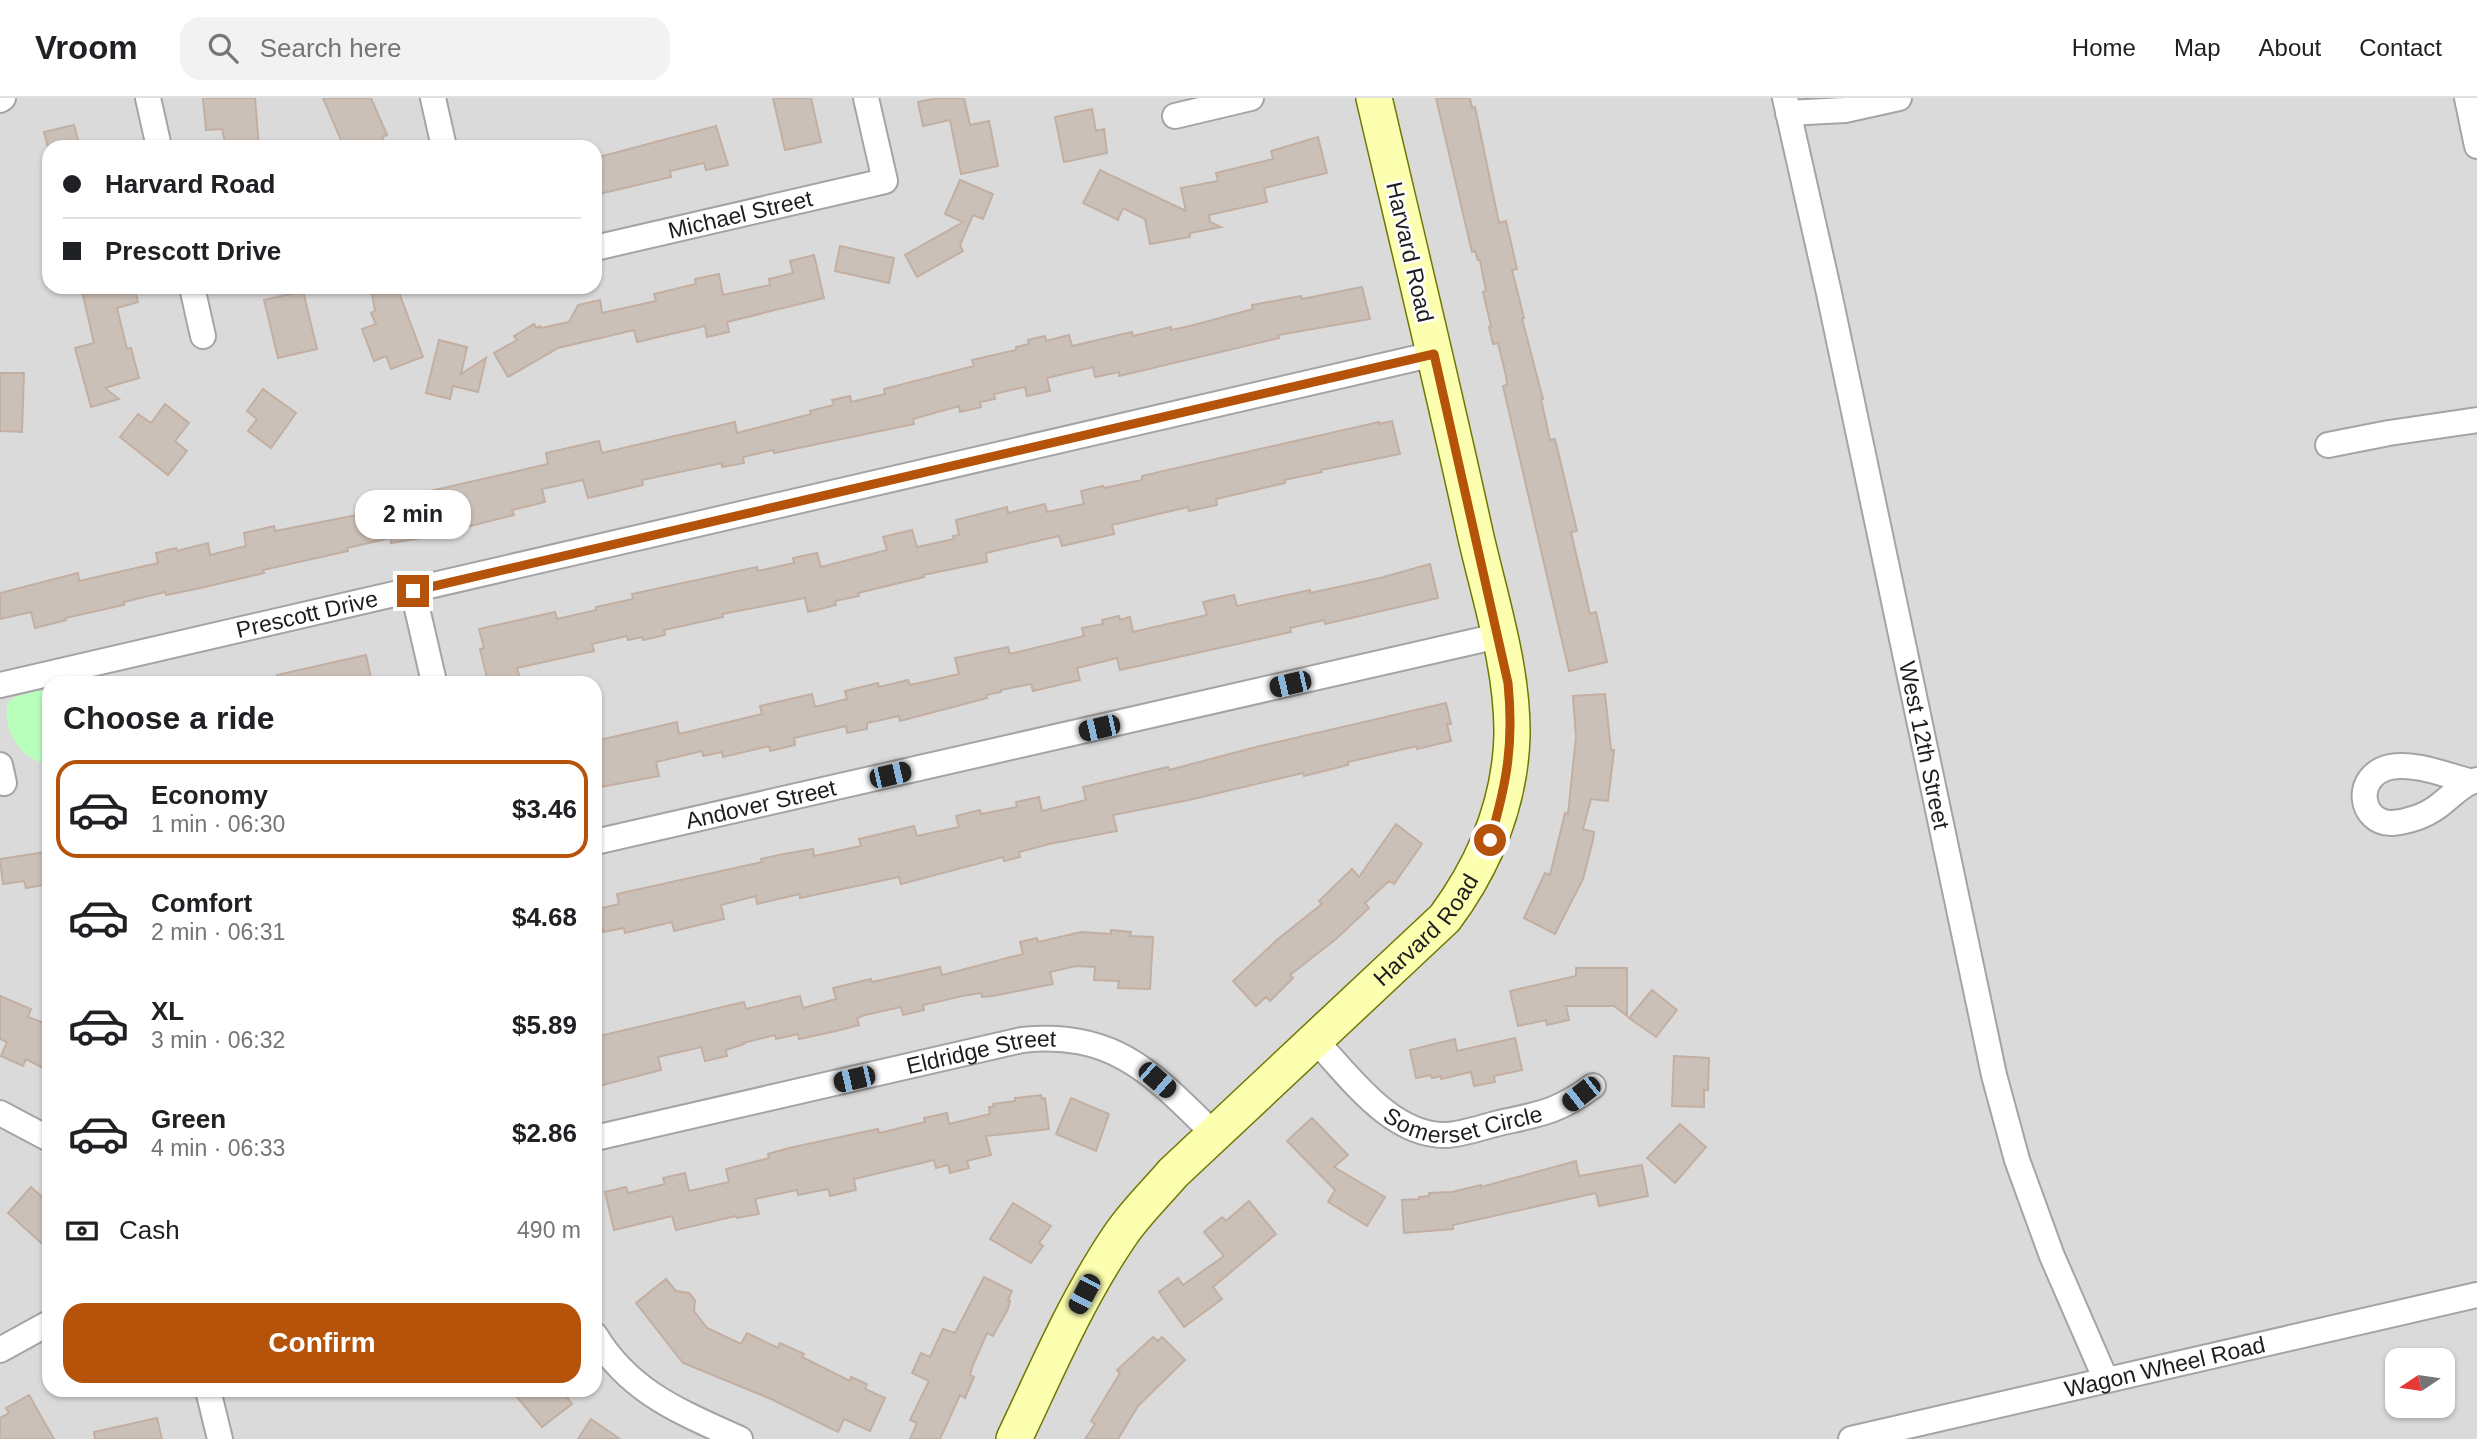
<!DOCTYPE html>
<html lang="en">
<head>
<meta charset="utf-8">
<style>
	body { margin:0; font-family:Helvetica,sans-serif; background:#f2f2f2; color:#202124; height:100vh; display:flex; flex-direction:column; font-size:26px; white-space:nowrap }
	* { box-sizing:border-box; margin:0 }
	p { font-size:23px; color:#757577 }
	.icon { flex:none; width:38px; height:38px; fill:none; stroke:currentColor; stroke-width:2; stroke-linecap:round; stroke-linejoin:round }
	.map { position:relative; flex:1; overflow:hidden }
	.panel { position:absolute; left:42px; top:578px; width:560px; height:721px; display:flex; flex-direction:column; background:#fff; border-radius:21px; box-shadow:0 2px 5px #0004 }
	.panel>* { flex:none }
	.guide { position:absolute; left:42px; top:42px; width:560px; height:154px; border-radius:21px; box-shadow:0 2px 5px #0004; display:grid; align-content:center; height:154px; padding:0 21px; background:#fff }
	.needle { width:46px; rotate:257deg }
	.tools { position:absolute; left:2385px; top:1250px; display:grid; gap:14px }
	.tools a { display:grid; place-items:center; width:70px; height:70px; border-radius:14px; background:#fff; box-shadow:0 2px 5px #0004; font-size:35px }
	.end { position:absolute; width:32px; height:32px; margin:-16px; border:9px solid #b45309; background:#fff; box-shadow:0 0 0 4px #fff }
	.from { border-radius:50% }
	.bubble { position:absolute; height:49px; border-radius:21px; background:#fff; box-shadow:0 2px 5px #0004; font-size:23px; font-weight:800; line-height:49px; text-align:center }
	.car { position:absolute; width:21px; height:42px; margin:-21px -10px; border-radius:9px; box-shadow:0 0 5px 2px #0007; background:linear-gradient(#222 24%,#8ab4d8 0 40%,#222 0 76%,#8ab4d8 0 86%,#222 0) }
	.guide b { display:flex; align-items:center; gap:24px; height:66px; font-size:26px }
	.guide b+b { border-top:2px solid #e0e0e0 }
	.guide i { width:18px; height:18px; background:#202124 }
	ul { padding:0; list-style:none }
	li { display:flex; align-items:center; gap:21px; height:98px; margin:0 14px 10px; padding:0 7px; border:4px solid transparent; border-radius:21px }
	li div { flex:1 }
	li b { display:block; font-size:26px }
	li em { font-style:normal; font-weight:800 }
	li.selected { border-color:#b45309 }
	li>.icon { width:63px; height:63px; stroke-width:1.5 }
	h2 { padding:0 21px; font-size:32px; line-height:84px }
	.pay { display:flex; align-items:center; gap:18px; height:77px; padding:0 21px; font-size:26px }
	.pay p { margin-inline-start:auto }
	.primary-button { display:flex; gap:14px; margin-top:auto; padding:14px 21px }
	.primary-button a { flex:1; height:80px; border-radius:21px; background:#b45309; color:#fff; font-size:28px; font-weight:800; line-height:80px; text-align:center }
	header { display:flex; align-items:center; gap:42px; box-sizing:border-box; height:98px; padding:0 35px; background:#fff; border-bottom:2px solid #e0e0e0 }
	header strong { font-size:33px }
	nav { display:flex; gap:38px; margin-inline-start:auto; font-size:24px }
	.search { width:490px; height:63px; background:#f2f2f2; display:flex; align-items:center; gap:18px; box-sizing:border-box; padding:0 24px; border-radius:21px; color:#757577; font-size:26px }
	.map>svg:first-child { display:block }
</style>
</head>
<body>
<header>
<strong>Vroom</strong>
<div class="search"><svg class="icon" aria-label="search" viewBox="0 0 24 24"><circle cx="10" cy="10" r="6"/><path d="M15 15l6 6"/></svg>Search here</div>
<nav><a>Home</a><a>Map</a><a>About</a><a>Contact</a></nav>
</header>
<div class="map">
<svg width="2477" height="1341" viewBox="0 0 2477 1341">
	<rect width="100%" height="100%" fill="#efeae1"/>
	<!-- residential -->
	<path fill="#dbdada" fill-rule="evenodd" d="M 0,0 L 2477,0 L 2477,1341 L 0,1341 ZM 49,49 L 595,49 L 595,189 L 49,189 ZM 49,584 L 595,584 L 595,1292 L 49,1292 ZM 2398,1262 L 2443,1262 L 2443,1307 L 2398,1307 Z"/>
	<!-- park -->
	<path fill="#b9ffbc" d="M 49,591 L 49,664 C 24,668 0,629 8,605 C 17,595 37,594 49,591 Z"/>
	<!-- building -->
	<path fill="#cbc0b7" stroke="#c2afa2" stroke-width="2" d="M 203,0 L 255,0 L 259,49 L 226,49 L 222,31 L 206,32 Z
		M 323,0 L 371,0 L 387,37 L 382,39 L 387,49 L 344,49 Z
		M 773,0 L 811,0 L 821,44 L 785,52 Z
		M 937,0 L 964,0 L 970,27 L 989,23 L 998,68 L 961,76 L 950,22 L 923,28 L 918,4 Z
		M 1436,0 L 1470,0 L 1472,10 L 1475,9 L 1499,125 L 1506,123 L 1517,171 L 1512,172 L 1524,220 L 1522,221 L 1543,301 L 1541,301 L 1550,342 L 1555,341 L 1577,433 L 1571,434 L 1590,516 L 1596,514 L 1607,564 L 1569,573 L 1503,288 L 1507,287 L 1506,278 L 1498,245 L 1493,246 L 1489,229 L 1491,228 L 1483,194 L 1486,193 L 1480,162 L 1478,162 L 1475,153 L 1472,154 Z
		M 1092,11 L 1096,33 L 1104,31 L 1107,55 L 1064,64 L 1055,19 Z
		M 74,27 L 80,49 L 48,49 L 44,34 Z
		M 716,28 L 728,67 L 706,72 L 704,65 L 670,73 L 671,79 L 595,97 L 595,60 Z
		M 1318,39 L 1327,75 L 1264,90 L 1267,104 L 1209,117 L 1210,124 L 1221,129 L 1190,135 L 1190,139 L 1150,146 L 1145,121 L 1123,110 L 1118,122 L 1083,105 L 1100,72 L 1186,113 L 1181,90 L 1218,83 L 1216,75 L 1273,61 L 1271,53 Z
		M 960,82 L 993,96 L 983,121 L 973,117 L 960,147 L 963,153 L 917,179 L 905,157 L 963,124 L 945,116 Z
		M 840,148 L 894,160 L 889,185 L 835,173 Z
		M 814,157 L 824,200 L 727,224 L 729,234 L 707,239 L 705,228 L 637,244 L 634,232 L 558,250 L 508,279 L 494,255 L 517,242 L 514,238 L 534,226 L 536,230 L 540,228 L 541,230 L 569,224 L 578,207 L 600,202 L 602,215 L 656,203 L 654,196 L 696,186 L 695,181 L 719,176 L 723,197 L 770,187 L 769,181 L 793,175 L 790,163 Z
		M 81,189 L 134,189 L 138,204 L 117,210 L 127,251 L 131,250 L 139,280 L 105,290 L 119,301 L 91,309 L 75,250 L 94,245 Z
		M 371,189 L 397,189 L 423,259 L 391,271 L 386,258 L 374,263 L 362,231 L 376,226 L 371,215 L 375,213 Z
		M 1362,189 L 1370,221 L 1278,237 L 1279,240 L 1119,278 L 1119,274 L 1095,279 L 1093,269 L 1047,280 L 1050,293 L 1027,298 L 1025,289 L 994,296 L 995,301 L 980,304 L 981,309 L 960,314 L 959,308 L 913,321 L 914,326 L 774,355 L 773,352 L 743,359 L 744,365 L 722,369 L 722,365 L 642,382 L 643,387 L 588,400 L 583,382 L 542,391 L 545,404 L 512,412 L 514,417 L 427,439 L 391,445 L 390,440 L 347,450 L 348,453 L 263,472 L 264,475 L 196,491 L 166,497 L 165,494 L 124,504 L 124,507 L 65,520 L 66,522 L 35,530 L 31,514 L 0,521 L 0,495 L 78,475 L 79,483 L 158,465 L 156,455 L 176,450 L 177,453 L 208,445 L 210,457 L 246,448 L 244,435 L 274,428 L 275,433 L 419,405 L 417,396 L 548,366 L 546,355 L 599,343 L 602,355 L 735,324 L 737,335 L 811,316 L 810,313 L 834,307 L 832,302 L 850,298 L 851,304 L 885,296 L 884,291 L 974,268 L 972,262 L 1016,252 L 1016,249 L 1029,246 L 1028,242 L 1045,238 L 1046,243 L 1069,237 L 1072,248 L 1132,234 L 1133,238 L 1171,229 L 1171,232 L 1190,228 L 1253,211 L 1252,207 L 1301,198 L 1302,201 Z
		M 303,193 L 317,251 L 278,260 L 264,202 Z
		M 439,242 L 467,249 L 461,276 L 486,260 L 478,294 L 453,288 L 450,301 L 426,295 Z
		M 0,275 L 24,275 L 22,334 L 0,333 Z
		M 263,291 L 296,315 L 271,350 L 248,333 L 257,321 L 247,313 Z
		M 165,306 L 189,325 L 175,343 L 187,353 L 168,377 L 120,339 L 138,316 L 151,325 Z
		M 1392,323 L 1400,356 L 1321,372 L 1322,374 L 1284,382 L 1285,385 L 1216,401 L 1217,407 L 1189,413 L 1188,409 L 1112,427 L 1114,436 L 1062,448 L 1059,438 L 986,455 L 987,464 L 923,477 L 924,479 L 858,495 L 859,498 L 835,503 L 836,507 L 808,514 L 805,500 L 722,516 L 723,519 L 664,532 L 665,537 L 643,542 L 642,539 L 628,542 L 627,538 L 592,546 L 594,553 L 517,570 L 520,581 L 505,584 L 488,584 L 480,551 L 484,550 L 479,531 L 555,514 L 557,521 L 596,512 L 596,509 L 633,501 L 632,496 L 757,469 L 758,473 L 794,465 L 793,460 L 817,455 L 821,469 L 887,452 L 883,439 L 912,432 L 917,449 L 954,441 L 953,438 L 959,437 L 956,422 L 1007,409 L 1008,415 L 1045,406 L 1047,414 L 1084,406 L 1081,393 L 1103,388 L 1104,390 L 1142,382 L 1142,378 L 1207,363 L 1379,324 L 1379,326 Z
		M 1430,466 L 1438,500 L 1325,526 L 1324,522 L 1290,530 L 1291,534 L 1120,572 L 1117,560 L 1077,570 L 1080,582 L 1033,593 L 1031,586 L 1001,592 L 1001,594 L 986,597 L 987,600 L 900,623 L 899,618 L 867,625 L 867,631 L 847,635 L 846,628 L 794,640 L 795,647 L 770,653 L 769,648 L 723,659 L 722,654 L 703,658 L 702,653 L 656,664 L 659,678 L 595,690 L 595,643 L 677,624 L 679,636 L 762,616 L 760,608 L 812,596 L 815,609 L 847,601 L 845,593 L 878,585 L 879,589 L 908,582 L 910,587 L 959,576 L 955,560 L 1008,549 L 1010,556 L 1084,538 L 1082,530 L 1103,526 L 1102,522 L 1119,518 L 1120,522 L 1130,519 L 1133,534 L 1137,533 L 1207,517 L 1203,504 L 1234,497 L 1237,508 L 1310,492 L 1310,495 L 1380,480 Z
		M 366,557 L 372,584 L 278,584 L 277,577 Z
		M 1605,596 L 1611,652 L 1614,652 L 1608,703 L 1591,701 L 1583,731 L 1594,734 L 1593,742 L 1583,781 L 1555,836 L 1524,820 L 1545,775 L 1550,777 L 1565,715 L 1568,716 L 1576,639 L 1573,598 Z
		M 1446,605 L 1451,626 L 1447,626 L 1451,643 L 1417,651 L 1417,648 L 1348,664 L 1348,667 L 1304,678 L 1303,675 L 1189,702 L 1113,717 L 1117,733 L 1049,746 L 1019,754 L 1020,759 L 1004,763 L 1003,759 L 901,786 L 899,779 L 800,800 L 800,796 L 757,806 L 756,798 L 721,807 L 724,821 L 674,833 L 672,824 L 625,835 L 624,830 L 603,834 L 598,811 L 619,806 L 617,796 L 762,764 L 761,761 L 784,756 L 813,751 L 814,758 L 861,748 L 859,741 L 914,728 L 917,738 L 959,729 L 956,718 L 980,712 L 981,716 L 1017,709 L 1016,704 L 1039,699 L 1042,713 L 1086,702 L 1083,689 L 1168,669 L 1169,672 L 1256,649 Z
		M 1396,726 L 1422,746 L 1394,786 L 1389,783 L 1365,805 L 1369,810 L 1336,841 L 1290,877 L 1293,880 L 1270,903 L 1266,899 L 1256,908 L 1233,883 L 1278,841 L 1322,806 L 1319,803 L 1352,771 L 1359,779 Z
		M 46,754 L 49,786 L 26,790 L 24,783 L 3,786 L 0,761 Z
		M 1111,832 L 1131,834 L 1130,838 L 1153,839 L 1150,891 L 1118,890 L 1119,883 L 1094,882 L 1095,869 L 1076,868 L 1050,874 L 1053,886 L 993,898 L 982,899 L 981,895 L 962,898 L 923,907 L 924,912 L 903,917 L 901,909 L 865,917 L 857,920 L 859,927 L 836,933 L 799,941 L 798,936 L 776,941 L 775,937 L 743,945 L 744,946 L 726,952 L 727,958 L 705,963 L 701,949 L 658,959 L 661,972 L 595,989 L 595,939 L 744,904 L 746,911 L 800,898 L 803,910 L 836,901 L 833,890 L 871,881 L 872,884 L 940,869 L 942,877 L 1023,856 L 1020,844 L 1037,840 L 1038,844 L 1081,834 L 1111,836 Z
		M 1576,870 L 1627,870 L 1627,918 L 1614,908 L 1566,908 L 1569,922 L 1547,927 L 1546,922 L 1518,928 L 1510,893 L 1576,878 Z
		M 1652,892 L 1677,912 L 1656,939 L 1629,920 Z
		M 0,898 L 31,911 L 28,919 L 49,927 L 49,973 L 26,961 L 23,968 L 1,958 L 7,944 L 0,941 Z
		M 1515,940 L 1522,972 L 1494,978 L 1495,984 L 1474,988 L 1471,974 L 1441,981 L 1441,978 L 1432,980 L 1431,977 L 1416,980 L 1410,952 L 1455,941 L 1457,953 Z
		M 1674,958 L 1709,960 L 1708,992 L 1704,992 L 1704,1009 L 1672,1008 Z
		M 1041,997 L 1042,1001 L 1045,1000 L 1049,1031 L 986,1038 L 991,1057 L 967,1063 L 969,1070 L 950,1075 L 948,1067 L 936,1070 L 934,1062 L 854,1081 L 856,1092 L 830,1098 L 828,1091 L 798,1097 L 797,1092 L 755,1101 L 759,1116 L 737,1120 L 736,1118 L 676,1132 L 672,1118 L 614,1132 L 605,1094 L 626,1089 L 628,1095 L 665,1086 L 663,1080 L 685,1075 L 689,1093 L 729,1084 L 726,1071 L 769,1060 L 768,1056 L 789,1050 L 878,1031 L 879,1035 L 925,1024 L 924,1020 L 947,1015 L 949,1026 L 990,1016 L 989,1009 L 994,1009 L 993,1006 L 1015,1003 L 1015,1000 Z
		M 1071,1000 L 1109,1016 L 1096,1053 L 1056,1036 Z
		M 1312,1020 L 1348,1057 L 1334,1069 L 1385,1099 L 1367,1128 L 1328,1104 L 1335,1092 L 1287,1043 Z
		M 1680,1026 L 1706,1049 L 1675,1085 L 1647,1060 Z
		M 1576,1063 L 1579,1078 L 1642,1067 L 1648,1098 L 1599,1108 L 1596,1095 L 1453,1127 L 1453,1131 L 1404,1135 L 1402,1102 L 1419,1101 L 1419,1099 L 1429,1098 L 1429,1095 L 1452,1094 L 1481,1087 L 1481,1089 Z
		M 31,1089 L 49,1105 L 49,1152 L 8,1115 Z
		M 1249,1103 L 1276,1136 L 1213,1189 L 1222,1201 L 1184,1229 L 1159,1194 L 1178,1180 L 1183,1187 L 1224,1158 L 1204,1134 L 1222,1119 L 1226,1123 Z
		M 1013,1105 L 1051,1128 L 1039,1145 L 1043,1148 L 1031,1165 L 990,1141 Z
		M 984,1179 L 1012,1193 L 1008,1202 L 1010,1203 L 1008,1211 L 993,1238 L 987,1235 L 972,1269 L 970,1277 L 974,1279 L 965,1300 L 960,1297 L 940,1341 L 910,1341 L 917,1325 L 910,1322 L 929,1283 L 912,1275 L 921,1255 L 930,1259 L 943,1231 L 955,1235 Z
		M 666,1181 L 676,1193 L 689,1195 L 695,1202 L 694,1213 L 707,1230 L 741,1246 L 747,1235 L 778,1250 L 780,1245 L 804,1256 L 802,1259 L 850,1283 L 851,1279 L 867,1286 L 865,1291 L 885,1300 L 870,1333 L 844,1321 L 838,1334 L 771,1301 L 683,1265 L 636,1205 Z
		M 1153,1239 L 1158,1243 L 1162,1239 L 1185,1262 L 1138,1308 L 1118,1341 L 1085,1341 L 1095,1326 L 1091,1323 L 1120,1275 L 1117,1272 Z
		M 511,1292 L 562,1292 L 572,1306 L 542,1329 Z
		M 29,1297 L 54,1341 L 0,1341 L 0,1320 L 9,1315 L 6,1310 Z
		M 157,1320 L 162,1341 L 95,1341 L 94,1334 Z
		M 591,1321 L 620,1341 L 578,1341 Z"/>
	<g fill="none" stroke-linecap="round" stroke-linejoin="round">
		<!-- street casing -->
		<g stroke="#a4a4a4" stroke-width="28">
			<g id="street">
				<path d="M 148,0 L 159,49"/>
				<path d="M 433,0 L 444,49"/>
				<path id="s1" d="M 1785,0 L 1829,195 L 1994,977 L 2017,1062 L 2052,1158 L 2106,1282"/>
				<path d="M 2467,0 L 2477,48"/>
				<path d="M 0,2 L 3,0"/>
				<path d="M 1788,15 L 1845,12 L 1899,0"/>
				<path d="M 1175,18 L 1251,0"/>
				<path id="s2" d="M 595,150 L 885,83 L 866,0"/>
				<path d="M 192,189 L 203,238"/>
				<path d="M 2328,347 L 2389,335 L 2477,322"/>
				<path d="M 413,493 L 434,584"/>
				<path id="s3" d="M 0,587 L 1434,256"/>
				<path d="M 0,667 L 4,685"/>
				<path d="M 2469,683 C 2445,677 2415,664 2390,669 C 2352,678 2360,726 2392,725 C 2407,724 2425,718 2437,709 C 2450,700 2462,685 2477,682"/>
				<path id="s4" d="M 595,744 L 1498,538"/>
				<path id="s5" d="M 1316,943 C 1350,979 1392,1039 1447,1037 C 1464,1036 1483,1029 1499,1025 C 1540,1016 1558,1014 1593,988"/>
				<path d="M 0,1015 L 49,1041"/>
				<path id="s6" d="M 595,1040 L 1022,942 C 1115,932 1154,977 1215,1037"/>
				<path d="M 595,1237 C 630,1295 681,1314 740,1341"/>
				<path d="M 0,1252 L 49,1225"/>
				<path d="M 208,1292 L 220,1341"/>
				<path id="s7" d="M 1851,1341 L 2477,1197"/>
			</g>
		</g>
		<!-- secondary casing -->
		<g stroke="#6e7800" stroke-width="38">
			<g id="secondary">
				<path id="s8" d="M 1014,1341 C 1047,1272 1077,1200 1121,1136 C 1136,1114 1156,1095 1173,1075 L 1445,820 C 1484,767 1510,705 1512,638 C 1513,570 1490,501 1475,435 C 1443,289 1408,145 1374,0"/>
			</g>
		</g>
		<!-- street -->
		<use href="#street" stroke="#fff" stroke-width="24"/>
		<!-- secondary -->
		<use href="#secondary" stroke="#fdffb0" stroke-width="35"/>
	</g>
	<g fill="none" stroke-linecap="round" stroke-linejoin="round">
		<!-- route -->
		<path stroke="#b45309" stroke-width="9" d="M 413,493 L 1434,256 L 1508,585 C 1514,645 1507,685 1490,742"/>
	</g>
	<g text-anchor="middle" stroke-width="5" stroke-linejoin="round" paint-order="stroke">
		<!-- street labels -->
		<g font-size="23" fill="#1d1d1d" stroke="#fff">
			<text dy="8" stroke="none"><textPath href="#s2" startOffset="149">Michael Street</textPath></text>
			<text transform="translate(1410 154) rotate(77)" y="8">Harvard Road</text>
			<text dy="8" stroke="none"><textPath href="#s3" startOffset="315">Prescott Drive</textPath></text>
			<text dy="8" stroke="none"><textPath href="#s1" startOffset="662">West 12th Street</textPath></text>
			<text dy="8" stroke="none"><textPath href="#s4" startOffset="170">Andover Street</textPath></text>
			<text dy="8" stroke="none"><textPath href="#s8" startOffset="663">Harvard Road</textPath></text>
			<text dy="8" stroke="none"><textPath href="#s6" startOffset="396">Eldridge Street</textPath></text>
			<text dy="8" stroke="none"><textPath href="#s5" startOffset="182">Somerset Circle</textPath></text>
			<text dy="8" stroke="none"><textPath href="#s7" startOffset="322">Wagon Wheel Road</textPath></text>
		</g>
	</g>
</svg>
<div class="tools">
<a><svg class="needle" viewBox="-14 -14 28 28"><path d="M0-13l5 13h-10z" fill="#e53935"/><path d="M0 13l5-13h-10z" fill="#757577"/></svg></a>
</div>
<i class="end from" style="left:1490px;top:742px"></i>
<i class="end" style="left:413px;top:493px"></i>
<div class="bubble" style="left:355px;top:392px;width:116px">2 min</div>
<i class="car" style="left:1290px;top:586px;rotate:257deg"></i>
<i class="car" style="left:1099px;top:630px;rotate:257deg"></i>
<i class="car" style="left:890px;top:677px;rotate:77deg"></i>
<i class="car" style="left:854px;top:981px;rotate:257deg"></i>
<i class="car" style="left:1157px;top:982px;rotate:131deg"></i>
<i class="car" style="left:1581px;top:996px;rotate:232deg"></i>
<i class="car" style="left:1084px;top:1196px;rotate:208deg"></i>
<div class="guide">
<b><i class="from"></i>Harvard Road</b>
<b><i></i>Prescott Drive</b>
</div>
<section class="panel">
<h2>Choose a ride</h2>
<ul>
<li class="selected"><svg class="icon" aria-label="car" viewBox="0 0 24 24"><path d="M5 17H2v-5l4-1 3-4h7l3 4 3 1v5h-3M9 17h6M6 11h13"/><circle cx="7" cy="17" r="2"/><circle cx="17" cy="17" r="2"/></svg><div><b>Economy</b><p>1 min · 06:30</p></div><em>$3.46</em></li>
<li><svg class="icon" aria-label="car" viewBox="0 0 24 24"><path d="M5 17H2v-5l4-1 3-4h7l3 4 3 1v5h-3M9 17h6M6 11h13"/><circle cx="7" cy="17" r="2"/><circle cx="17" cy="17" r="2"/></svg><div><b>Comfort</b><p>2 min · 06:31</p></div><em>$4.68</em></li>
<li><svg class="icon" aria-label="car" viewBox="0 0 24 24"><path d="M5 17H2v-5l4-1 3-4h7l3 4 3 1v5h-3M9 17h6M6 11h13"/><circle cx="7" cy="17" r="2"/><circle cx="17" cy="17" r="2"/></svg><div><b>XL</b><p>3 min · 06:32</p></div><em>$5.89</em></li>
<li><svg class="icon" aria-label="car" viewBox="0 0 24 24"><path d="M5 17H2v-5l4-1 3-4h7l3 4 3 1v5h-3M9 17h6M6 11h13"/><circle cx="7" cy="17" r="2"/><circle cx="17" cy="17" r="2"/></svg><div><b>Green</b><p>4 min · 06:33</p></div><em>$2.86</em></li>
</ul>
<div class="pay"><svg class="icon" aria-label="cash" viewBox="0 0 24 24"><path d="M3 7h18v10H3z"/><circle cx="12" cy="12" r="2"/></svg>Cash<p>490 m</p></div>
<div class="primary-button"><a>Confirm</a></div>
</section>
</div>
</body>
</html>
